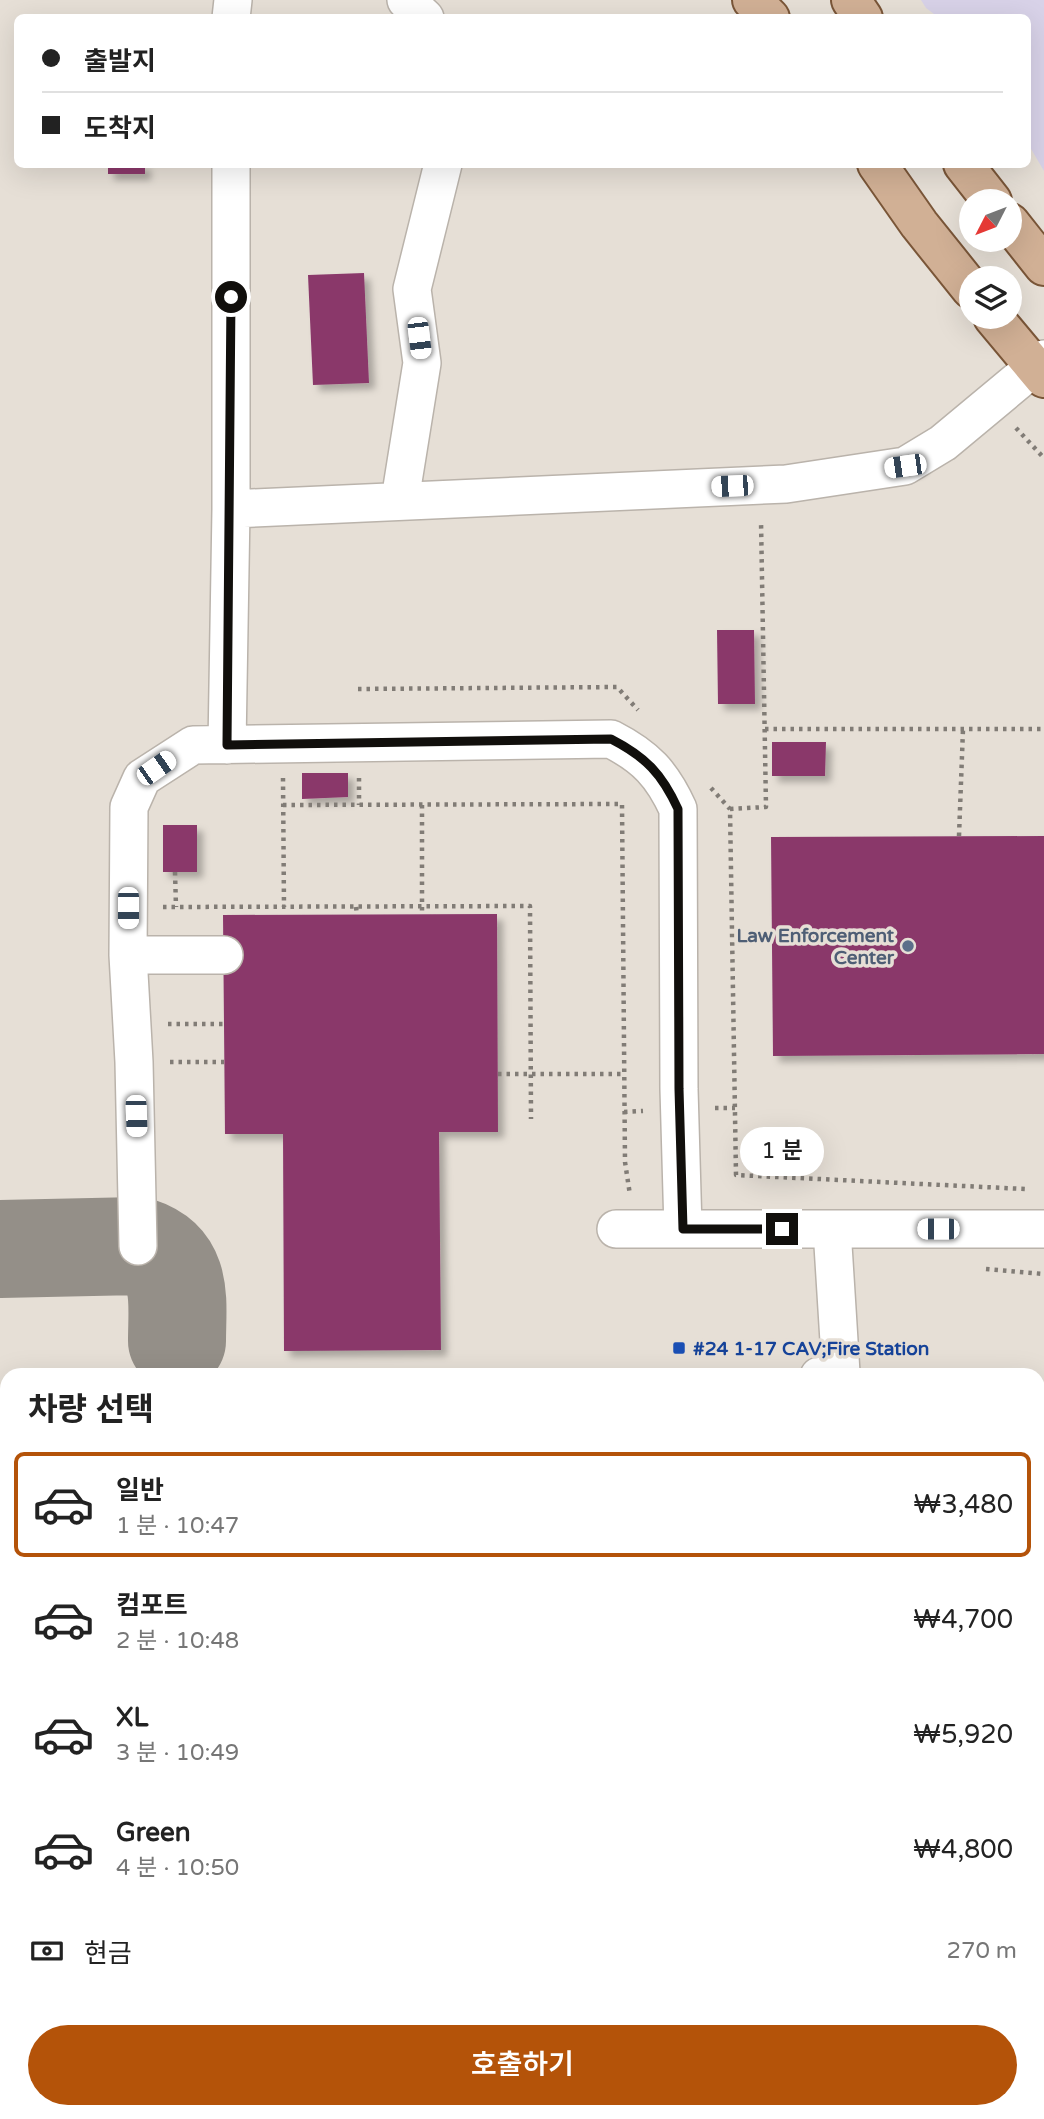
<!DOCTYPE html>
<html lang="ko">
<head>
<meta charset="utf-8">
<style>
	body { margin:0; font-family:"Varela Round","Noto Sans KR",sans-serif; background:#f2f2f2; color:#222; height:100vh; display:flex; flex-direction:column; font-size:26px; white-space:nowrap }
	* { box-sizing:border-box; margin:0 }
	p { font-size:23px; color:#767676 }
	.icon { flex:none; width:38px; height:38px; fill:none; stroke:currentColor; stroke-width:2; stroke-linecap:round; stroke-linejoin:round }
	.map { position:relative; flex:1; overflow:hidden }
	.side { position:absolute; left:0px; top:1368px; width:1045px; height:751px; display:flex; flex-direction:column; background:#fff; border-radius:21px 21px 0 0; box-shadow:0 7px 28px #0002 }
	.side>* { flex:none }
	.guide { position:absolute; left:14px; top:14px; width:1017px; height:154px; border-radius:10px; box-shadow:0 7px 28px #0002; display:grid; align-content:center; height:154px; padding:0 28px; background:#fff }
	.needle { width:46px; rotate:228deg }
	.tools { position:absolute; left:959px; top:189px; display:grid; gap:14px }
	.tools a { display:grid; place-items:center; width:63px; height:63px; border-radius:50%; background:#fff; box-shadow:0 7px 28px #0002; font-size:35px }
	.end { position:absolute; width:32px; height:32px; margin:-16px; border:9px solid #110f0c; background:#fff; box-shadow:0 0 0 4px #fff }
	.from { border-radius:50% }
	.bubble { position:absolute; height:49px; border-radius:24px; background:#fff; box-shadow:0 7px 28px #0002; font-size:23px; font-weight:600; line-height:49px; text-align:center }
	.car { position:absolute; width:21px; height:42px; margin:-21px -10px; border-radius:9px; box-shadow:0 0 5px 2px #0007; background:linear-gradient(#fff 24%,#345 0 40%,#fff 0 76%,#345 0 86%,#fff 0) }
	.guide b { display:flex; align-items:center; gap:24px; height:66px; font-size:26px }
	.guide b+b { border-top:2px solid #e0e0e0 }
	.guide i { width:18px; height:18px; background:#222 }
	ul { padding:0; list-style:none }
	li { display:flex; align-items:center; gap:21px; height:105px; margin:0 14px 10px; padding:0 14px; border:4px solid transparent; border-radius:10px }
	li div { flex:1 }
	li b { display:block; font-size:26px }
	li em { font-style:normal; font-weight:600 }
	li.selected { border-color:#b45309 }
	li>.icon { width:63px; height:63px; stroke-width:1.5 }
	h2 { padding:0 28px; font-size:32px; line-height:84px }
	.pay { display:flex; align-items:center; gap:18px; height:77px; padding:0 28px; font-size:26px }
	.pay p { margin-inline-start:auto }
	.cta { display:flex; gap:14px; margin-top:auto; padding:14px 28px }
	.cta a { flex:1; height:80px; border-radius:42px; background:#b45309; color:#fff; font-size:28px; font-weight:600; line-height:80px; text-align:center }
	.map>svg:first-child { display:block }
</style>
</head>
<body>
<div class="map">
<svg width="1044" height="2119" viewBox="0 0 1044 2119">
	<defs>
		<filter id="shadow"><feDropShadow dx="6" dy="6" stdDeviation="3.5" flood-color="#0004"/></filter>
	</defs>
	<rect width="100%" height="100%" fill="#e6dfd6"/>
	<!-- industrial -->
	<path fill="#d8d2e8" d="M 921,0 L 1044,0 L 1044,171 L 1027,142 L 1027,18 L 938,17 L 926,8 Z
		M 1038,1583 L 1044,1588 L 1044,2119 L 737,2119 L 737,2112 L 1038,2112 Z"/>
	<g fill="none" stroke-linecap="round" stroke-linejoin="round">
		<!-- taxiway -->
		<path stroke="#948f88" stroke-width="98" d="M 0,1249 L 138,1246 C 185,1261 177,1301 177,1341
			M 0,1759 L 7,1759
			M 170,2112 L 170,2119
			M 462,2112 L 462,2119"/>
	</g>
	<!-- building -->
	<path fill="#8a386b" filter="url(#shadow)" d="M 108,164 L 145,164 L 145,174 L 108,174 Z
		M 364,273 L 369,383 L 313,385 L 308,275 Z
		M 717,630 L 754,630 L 755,704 L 718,704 Z
		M 772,742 L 826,742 L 825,776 L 772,776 Z
		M 302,773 L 348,773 L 348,797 L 302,799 Z
		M 163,825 L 197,825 L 197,872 L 163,872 Z
		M 1044,836 L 1044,1054 L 773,1056 L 771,837 Z
		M 497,914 L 498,1132 L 439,1132 L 441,1350 L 284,1351 L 283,1134 L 225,1134 L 223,915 Z
		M 1038,2088 L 1044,2088 L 1044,2119 L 850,2119 L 850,2112 L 1038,2112 Z"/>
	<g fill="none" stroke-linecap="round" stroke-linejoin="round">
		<!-- minor casing -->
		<g stroke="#bab3ab" stroke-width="40">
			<path id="minor" d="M 406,0 L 425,18
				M 231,18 L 233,0
				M 400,500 L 422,363 L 412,289 L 443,164
				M 231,509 L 786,484 L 905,466 L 943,443 L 1044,359
				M 227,745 L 231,509 L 231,164
				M 128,955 L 224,955
				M 616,1229 L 1044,1229
				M 138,1246 L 134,1062 L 128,955 L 129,807 L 142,778 L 193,745 L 611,739 C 646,757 662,774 678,809 L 679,1089 L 683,1229
				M 819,1376 L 841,1373 L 832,1229
				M 1038,1537 L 1044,1542
				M 713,2119 L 713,2112"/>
		</g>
		<!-- major casing -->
		<g stroke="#7a5638" stroke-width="42">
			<path id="major" d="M 752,0 L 770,18
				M 851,0 L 863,18
				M 877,164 L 919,224 L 971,289
				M 963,164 L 992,201
				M 1010,223 L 1044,266
				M 993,317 L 1044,378"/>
		</g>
		<!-- path -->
		<path stroke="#817c76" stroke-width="4.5" stroke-dasharray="3.5 5" stroke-linecap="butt" d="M 1016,428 L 1044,458
			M 358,689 L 617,687 L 638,710
			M 765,729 L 1044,729
			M 283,778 L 284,907
			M 359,778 L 359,805
			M 711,788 L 730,809 L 736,1175 L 1025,1189
			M 283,805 L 622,804 L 625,1162 L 630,1195
			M 422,805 L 422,915
			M 730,809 L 766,807 L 761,521
			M 959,836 L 963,729
			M 175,872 L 176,907
			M 163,907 L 530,906 L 531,1119
			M 356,907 L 357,915
			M 168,1024 L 224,1024
			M 170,1062 L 224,1062
			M 498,1074 L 624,1074
			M 715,1108 L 735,1108
			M 624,1112 L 643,1111
			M 986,1269 L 1044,1274"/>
		<!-- minor -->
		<use href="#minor" stroke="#fff" stroke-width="37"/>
		<!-- major -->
		<use href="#major" stroke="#d1b095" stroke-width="38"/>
	</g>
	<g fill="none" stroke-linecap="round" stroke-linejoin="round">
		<!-- route -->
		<path stroke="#110f0c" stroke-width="9" d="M 231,297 L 227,745 L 611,739 C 646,757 662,774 678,809 L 679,1089 L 683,1229 L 782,1229"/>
	</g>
	<!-- markers -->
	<circle fill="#5c6f8a" stroke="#e6dfd6" stroke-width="2.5" cx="908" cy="946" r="7"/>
	<rect fill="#1a4fb4" stroke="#e6dfd6" stroke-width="2.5" x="672" y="1341" width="14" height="14" rx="3.5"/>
	<g text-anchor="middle" stroke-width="7" stroke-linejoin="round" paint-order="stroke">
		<!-- service labels -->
		<g font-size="19" font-weight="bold" fill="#4e5e75" stroke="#e6dfd6" text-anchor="end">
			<text x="894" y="942">Law Enforcement<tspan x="894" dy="22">Center</tspan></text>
		</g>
		<!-- transit labels -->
		<g font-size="19" font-weight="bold" fill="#164399" stroke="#e6dfd6" text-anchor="start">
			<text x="693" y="1355">#24 1-17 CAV;Fire Station</text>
		</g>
	</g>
</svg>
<div class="tools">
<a><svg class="needle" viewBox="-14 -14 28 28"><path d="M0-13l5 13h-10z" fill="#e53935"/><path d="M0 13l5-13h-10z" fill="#767676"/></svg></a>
<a><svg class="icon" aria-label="layers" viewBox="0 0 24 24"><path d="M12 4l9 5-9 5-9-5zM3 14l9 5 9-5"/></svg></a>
</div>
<i class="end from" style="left:231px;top:297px"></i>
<i class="end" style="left:782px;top:1229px"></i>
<div class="bubble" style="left:740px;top:1127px;width:84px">1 분</div>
<i class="car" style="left:419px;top:338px;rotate:173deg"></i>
<i class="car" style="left:905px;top:466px;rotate:262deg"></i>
<i class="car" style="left:732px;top:486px;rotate:268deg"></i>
<i class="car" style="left:156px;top:768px;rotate:55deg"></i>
<i class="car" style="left:128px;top:908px;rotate:180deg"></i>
<i class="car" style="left:136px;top:1116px;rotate:178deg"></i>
<i class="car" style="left:938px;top:1229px;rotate:270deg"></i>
<div class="guide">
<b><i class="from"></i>출발지</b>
<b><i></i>도착지</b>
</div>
<section class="side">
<h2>차량 선택</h2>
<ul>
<li class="selected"><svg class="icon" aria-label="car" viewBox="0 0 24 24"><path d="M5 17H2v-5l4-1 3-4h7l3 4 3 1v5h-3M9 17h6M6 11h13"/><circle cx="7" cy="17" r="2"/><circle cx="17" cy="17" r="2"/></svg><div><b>일반</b><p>1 분 · 10:47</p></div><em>₩3,480</em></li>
<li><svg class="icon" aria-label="car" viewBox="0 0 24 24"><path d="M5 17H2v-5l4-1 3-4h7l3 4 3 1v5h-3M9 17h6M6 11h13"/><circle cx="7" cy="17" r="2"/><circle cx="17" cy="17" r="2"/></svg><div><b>컴포트</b><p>2 분 · 10:48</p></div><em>₩4,700</em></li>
<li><svg class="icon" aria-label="car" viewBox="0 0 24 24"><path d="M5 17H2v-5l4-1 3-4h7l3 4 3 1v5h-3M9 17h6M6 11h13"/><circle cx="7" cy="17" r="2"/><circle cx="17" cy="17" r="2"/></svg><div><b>XL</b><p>3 분 · 10:49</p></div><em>₩5,920</em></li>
<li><svg class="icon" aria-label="car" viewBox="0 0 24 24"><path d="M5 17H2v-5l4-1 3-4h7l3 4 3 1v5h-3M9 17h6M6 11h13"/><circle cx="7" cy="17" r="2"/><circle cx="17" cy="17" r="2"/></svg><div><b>Green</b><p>4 분 · 10:50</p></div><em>₩4,800</em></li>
</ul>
<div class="pay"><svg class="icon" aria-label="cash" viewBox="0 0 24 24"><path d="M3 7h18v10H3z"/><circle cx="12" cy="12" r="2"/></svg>현금<p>270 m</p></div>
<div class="cta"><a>호출하기</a></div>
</section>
</div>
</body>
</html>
